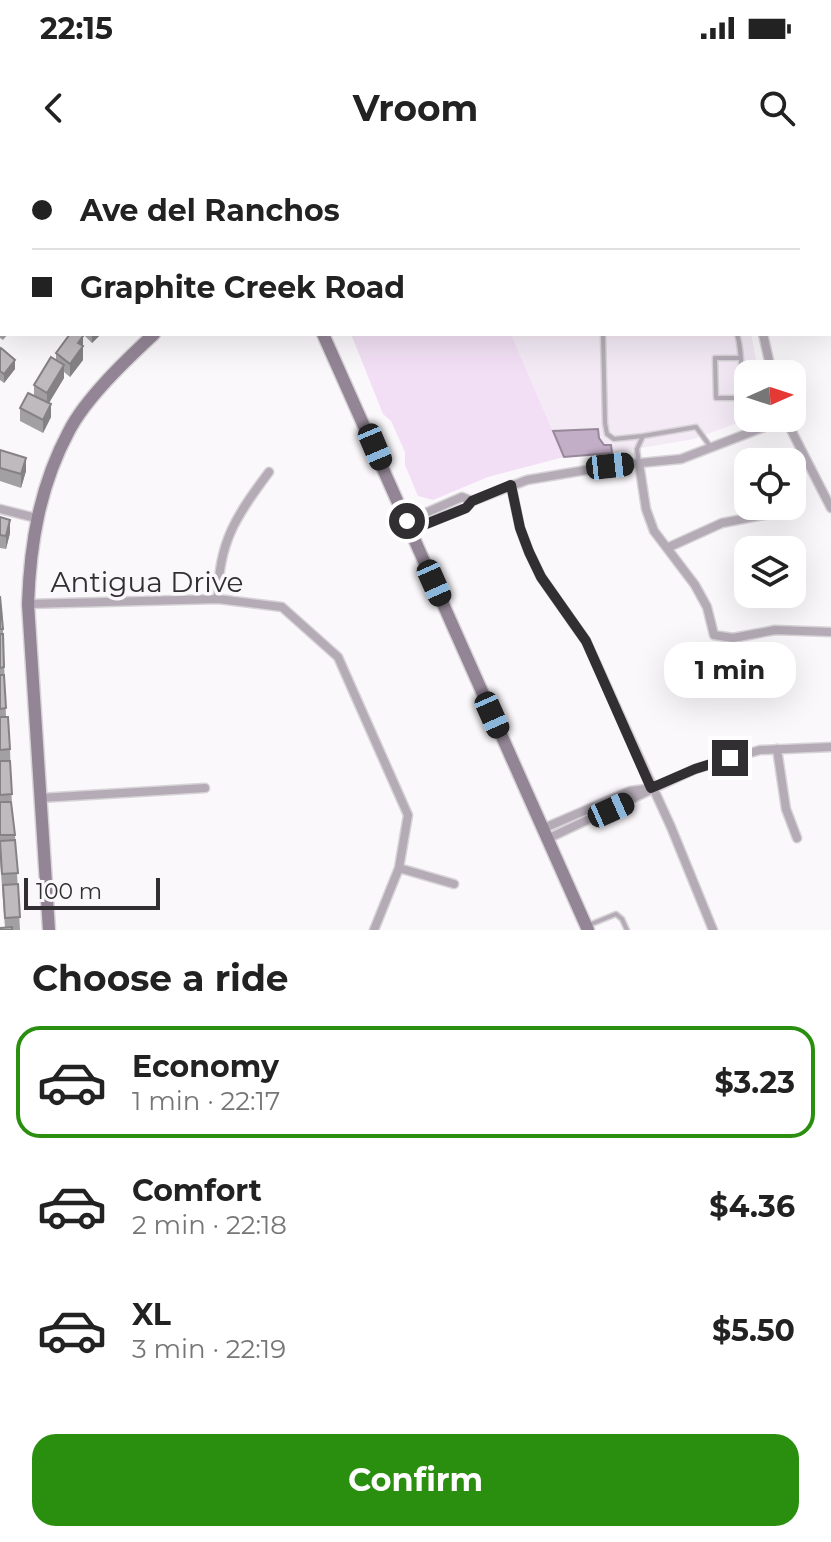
<!DOCTYPE html>
<html lang="en">
<head>
<meta charset="utf-8">
<style>
	body { margin:0; font-family:Montserrat,sans-serif; background:#f6f6f6; color:#222; height:100vh; display:flex; flex-direction:column; font-size:30px; white-space:nowrap }
	* { box-sizing:border-box; margin:0 }
	p { font-size:26px; color:#767676 }
	.icon { flex:none; width:44px; height:44px; fill:none; stroke:currentColor; stroke-width:2; stroke-linecap:round; stroke-linejoin:round }
	.map { position:relative; height:770px; overflow:hidden }
	.sheet { display:flex; flex-direction:column; background:#fff; flex:1 }
	.sheet>* { flex:none }
	.hud { position:absolute; left:0px; top:0px; width:832px; height:176px; box-shadow:0 8px 32px #0002; display:grid; align-content:center; height:176px; padding:0 32px; background:#fff }
	.needle { width:52px; rotate:87deg }
	.fabs { position:absolute; left:734px; top:200px; display:grid; gap:16px }
	.fabs a { display:grid; place-items:center; width:72px; height:72px; border-radius:16px; background:#fff; box-shadow:0 8px 32px #0002; font-size:40px }
	.scale { position:absolute; left:24px; bottom:20px; width:136px; box-sizing:border-box; padding-left:8px; border:4px solid #312f31; border-top:0; font-size:22px; line-height:28px; white-space:nowrap; color:#312f31; -webkit-text-stroke:6px #fbf8fc; paint-order:stroke }
	.end { position:absolute; width:36px; height:36px; margin:-18px; border:10px solid #312f31; background:#fff; box-shadow:0 0 0 4px #fff }
	.from { border-radius:50% }
	.bubble { position:absolute; height:56px; border-radius:24px; background:#fff; box-shadow:0 8px 32px #0002; font-size:26px; font-weight:700; line-height:56px; text-align:center }
	.car { position:absolute; width:24px; height:48px; margin:-24px -12px; border-radius:10px; box-shadow:0 0 6px 2px #0007; background:linear-gradient(#222 24%,#8ab4d8 0 40%,#222 0 76%,#8ab4d8 0 86%,#222 0) }
	.hud b { display:flex; align-items:center; gap:28px; height:76px; font-size:30px }
	.hud b+b { border-top:2px solid #e0e0e0 }
	.hud i { width:20px; height:20px; background:#222 }
	ul { padding:0; list-style:none }
	li { display:flex; align-items:center; gap:24px; height:112px; margin:0 16px 12px; padding:0 16px; border:4px solid transparent; border-radius:24px }
	li div { flex:1 }
	li b { display:block; font-size:30px }
	li em { font-style:normal; font-weight:700 }
	li.on { border-color:#2a8f0e }
	li>.icon { width:72px; height:72px; stroke-width:1.5 }
	h2 { padding:0 32px; font-size:36px; line-height:96px }
	.button { display:flex; gap:16px; margin-top:auto; padding:16px 32px }
	.button a { flex:1; height:92px; border-radius:24px; background:#2a8f0e; color:#fff; font-size:32px; font-weight:700; line-height:92px; text-align:center }
	.status { display:flex; justify-content:space-between; align-items:center; height:56px; padding:0 40px; background:#fff; direction:ltr }
	.status svg { height:22px; fill:currentColor }
	header { display:flex; justify-content:space-between; align-items:center; height:104px; padding:0 32px; background:#fff; font-size:36px; font-weight:700 }
	.map>svg:first-child { display:block }
</style>
</head>
<body>
<div class="status"><b>22:15</b><svg viewBox="0 0 49 12"><path d="M0 12V9h3v3zM5 12V6h3v6zM10 12V3h3v9zM15 12V0h3v12zM26 1h20v11H26zM47 4h2v5h-2z"/></svg></div>
<header><svg class="icon" aria-label="back" viewBox="0 0 24 24"><path d="M15 5l-7 7 7 7"/></svg>Vroom<svg class="icon" aria-label="search" viewBox="0 0 24 24"><circle cx="10" cy="10" r="6"/><path d="M15 15l6 6"/></svg></header>
<div class="map">
<svg width="831" height="770" viewBox="0 0 831 770">
	<rect width="100%" height="100%" fill="#fbf8fc"/>
	<!-- built -->
	<path fill="#f3eaf5" d="M 455,0 L 713,0 L 720,2 L 454,2 Z
		M 511,174 L 751,174 L 759,214 L 748,214 L 748,258 L 751,258 L 694,279 L 612,293 L 611,285 L 604,285 L 599,278 L 598,269 L 553,271 Z"/>
	<!-- green -->
	<path fill="#f2dff5" d="M 351,174 L 511,174 L 564,297 L 488,317 L 433,340 L 418,336 L 405,305 L 405,292 L 391,261 L 383,254 Z"/>
	<!-- water -->
	<path fill="#c3aec7" stroke="#97889a" stroke-width="2" d="M 598,269 L 599,278 L 604,285 L 611,285 L 612,293 L 564,297 L 553,271 Z"/>
	<g fill="none" stroke-linecap="round" stroke-linejoin="round">
		<!-- lane casing -->
		<g stroke="#d7d4d7" stroke-width="7">
			<path id="lane" d="M 598,0 L 598,2
				M 714,2 L 714,0
				M 603,174 L 605,263 L 607,274 L 614,279 L 643,276
				M 737,174 C 743,194 741,218 742,238 L 716,238 L 715,198 L 740,198
				M 639,303 L 637,289 L 643,276 L 696,267 L 710,286
				M 589,765 L 616,754 L 622,759 L 627,770"/>
		</g>
		<!-- street casing -->
		<g stroke="#d7d4d7" stroke-width="11">
			<path id="street" d="M 122,0 L 123,2
				M 758,0 L 764,2
				M 95,2 L 99,0
				M 434,2 L 437,0
				M 778,2 L 778,0
				M 0,61 L 2,60
				M 763,174 L 772,214
				M 785,258 L 831,348
				M 639,303 L 646,349 L 654,371 L 695,425 L 707,447 L 714,475 L 733,478 L 775,470 L 831,472
				M 511,325 L 520,368 L 529,392 L 541,417 L 586,481 L 671,667 L 713,770
				M 0,349 L 36,358
				M 407,361 L 462,337 L 472,341
				M 411,370 L 466,348 L 472,341 L 527,320 L 610,306 L 681,299 L 785,259
				M 667,388 L 722,363 L 774,353
				M 218,439 C 218,383 236,356 269,312
				M 28,444 L 218,439 L 282,447 L 338,497 L 408,655 L 399,708 L 374,770
				M 777,589 L 786,649 L 797,678
				M 40,638 L 205,628
				M 542,669 L 630,631 L 646,629
				M 547,679 L 695,609 L 760,590 L 831,587
				M 399,708 L 454,724"/>
		</g>
		<!-- secondary casing -->
		<g stroke="#d7d4d7" stroke-width="15">
			<path id="secondary" d="M 248,0 L 249,2
				M 323,174 L 588,770
				M 49,770 L 28,444 C 30,383 40,325 69,271 C 86,238 126,200 154,174"/>
		</g>
		<!-- lane -->
		<use href="#lane" stroke="#b4abb6" stroke-width="4"/>
		<!-- street -->
		<use href="#street" stroke="#b4abb6" stroke-width="8"/>
		<!-- secondary -->
		<use href="#secondary" stroke="#938595" stroke-width="12"/>
	</g>
	<!-- wall -->
	<path fill="#a3a0a3" d="M 2,154 L 2,174 L 8,174 L 3,180 L 0,178 L 0,157 Z
		M 83,174 L 101,174 L 92,183 Z
		M 83,176 L 83,200 L 70,217 L 64,212 L 64,218 L 49,243 L 51,257 L 43,273 L 20,261 L 20,248 L 34,236 L 34,225 L 56,200 L 56,193 Z
		M 0,190 L 15,209 L 4,223 L 0,220 Z
		M 0,290 L 26,311 L 21,328 L 0,321 Z
		M 0,357 L 10,373 L 6,389 L 0,388 Z
		M 0,436 L 3,469 L 6,557 L 10,589 L 12,647 L 15,675 L 20,770 L 1,770 L 5,768 L 0,699 Z"/>
	<!-- shaded-wall -->
	<path fill="#858285" d="M 2,111 L 2,124 L 0,125 L 0,112 Z
		M 92,174 L 101,174 L 92,183 Z
		M 83,176 L 83,200 L 70,217 L 70,204 L 78,183 Z
		M 15,200 L 15,209 L 4,223 L 4,214 Z
		M 64,205 L 64,218 L 47,246 L 47,233 Z
		M 51,244 L 51,257 L 43,273 L 43,260 Z
		M 26,298 L 26,311 L 21,328 L 21,314 Z
		M 10,360 L 10,373 L 6,389 L 6,376 Z"/>
	<!-- building -->
	<path fill="#bebabe" stroke="#858285" stroke-width="2" d="M 152,0 L 169,0 L 170,2 L 153,2 Z
		M 2,91 L 2,111 L 0,112 L 0,93 Z
		M 2,154 L 2,171 L 0,169 L 0,157 Z
		M 70,174 L 81,174 L 83,176 L 78,183 L 83,186 L 70,204 L 56,193 Z
		M 1,188 L 15,200 L 4,214 L 0,211 L 0,190 Z
		M 51,197 L 64,205 L 47,233 L 34,225 Z
		M 28,233 L 51,244 L 43,260 L 20,248 Z
		M 0,290 L 26,298 L 21,314 L 0,308 Z
		M 0,357 L 10,360 L 6,376 L 0,375 Z
		M 0,436 L 3,469 L 0,469 Z
		M 0,474 L 3,474 L 4,507 L 0,508 Z
		M 0,515 L 4,515 L 6,548 L 0,549 Z
		M 0,557 L 8,557 L 10,589 L 0,590 Z
		M 0,601 L 10,601 L 12,634 L 0,635 Z
		M 0,642 L 11,642 L 15,675 L 0,675 Z
		M 15,680 L 18,713 L 2,714 L 0,681 Z
		M 18,724 L 20,757 L 5,758 L 3,725 Z
		M 12,767 L 12,770 L 1,770 L 1,768 Z"/>
	<g fill="none" stroke-linecap="round" stroke-linejoin="round">
		<!-- route -->
		<path stroke="#312f31" stroke-width="10" d="M 407,361 L 411,370 L 466,348 L 472,341 L 511,325 L 520,368 L 529,392 L 541,417 L 586,481 L 651,628 L 695,609 L 730,598"/>
	</g>
	<g text-anchor="middle" stroke-width="7" stroke-linejoin="round" paint-order="stroke">
		<!-- street labels -->
		<g font-size="28" fill="#312f31" stroke="#fbf8fc">
			<text x="147" y="432">Antigua Drive</text>
		</g>
	</g>
</svg>
<div class="fabs">
<a><svg class="needle" viewBox="-14 -14 28 28"><path d="M0-13l5 13h-10z" fill="#e53935"/><path d="M0 13l5-13h-10z" fill="#767676"/></svg></a>
<a><svg class="icon" aria-label="locate" viewBox="0 0 24 24"><circle cx="12" cy="12" r="6"/><path d="M12 2v4M12 18v4M2 12h4M18 12h4"/></svg></a>
<a><svg class="icon" aria-label="layers" viewBox="0 0 24 24"><path d="M12 4l9 5-9 5-9-5zM3 14l9 5 9-5"/></svg></a>
</div>
<div class="scale">100 m</div>
<i class="end from" style="left:407px;top:361px"></i>
<i class="end" style="left:730px;top:598px"></i>
<div class="bubble" style="left:664px;top:482px;width:132px">1 min</div>
<i class="car" style="left:375px;top:287px;rotate:157deg"></i>
<i class="car" style="left:610px;top:306px;rotate:84deg"></i>
<i class="car" style="left:434px;top:423px;rotate:156deg"></i>
<i class="car" style="left:492px;top:555px;rotate:156deg"></i>
<i class="car" style="left:611px;top:650px;rotate:66deg"></i>
<div class="hud">
<b><i class="from"></i>Ave del Ranchos</b>
<b><i></i>Graphite Creek Road</b>
</div>
</div>
<section class="sheet">
<h2>Choose a ride</h2>
<ul>
<li class="on"><svg class="icon" aria-label="car" viewBox="0 0 24 24"><path d="M5 17H2v-5l4-1 3-4h7l3 4 3 1v5h-3M9 17h6M6 11h13"/><circle cx="7" cy="17" r="2"/><circle cx="17" cy="17" r="2"/></svg><div><b>Economy</b><p>1 min · 22:17</p></div><em>$3.23</em></li>
<li><svg class="icon" aria-label="car" viewBox="0 0 24 24"><path d="M5 17H2v-5l4-1 3-4h7l3 4 3 1v5h-3M9 17h6M6 11h13"/><circle cx="7" cy="17" r="2"/><circle cx="17" cy="17" r="2"/></svg><div><b>Comfort</b><p>2 min · 22:18</p></div><em>$4.36</em></li>
<li><svg class="icon" aria-label="car" viewBox="0 0 24 24"><path d="M5 17H2v-5l4-1 3-4h7l3 4 3 1v5h-3M9 17h6M6 11h13"/><circle cx="7" cy="17" r="2"/><circle cx="17" cy="17" r="2"/></svg><div><b>XL</b><p>3 min · 22:19</p></div><em>$5.50</em></li>
</ul>
<div class="button"><a>Confirm</a></div>
</section>
</body>
</html>
